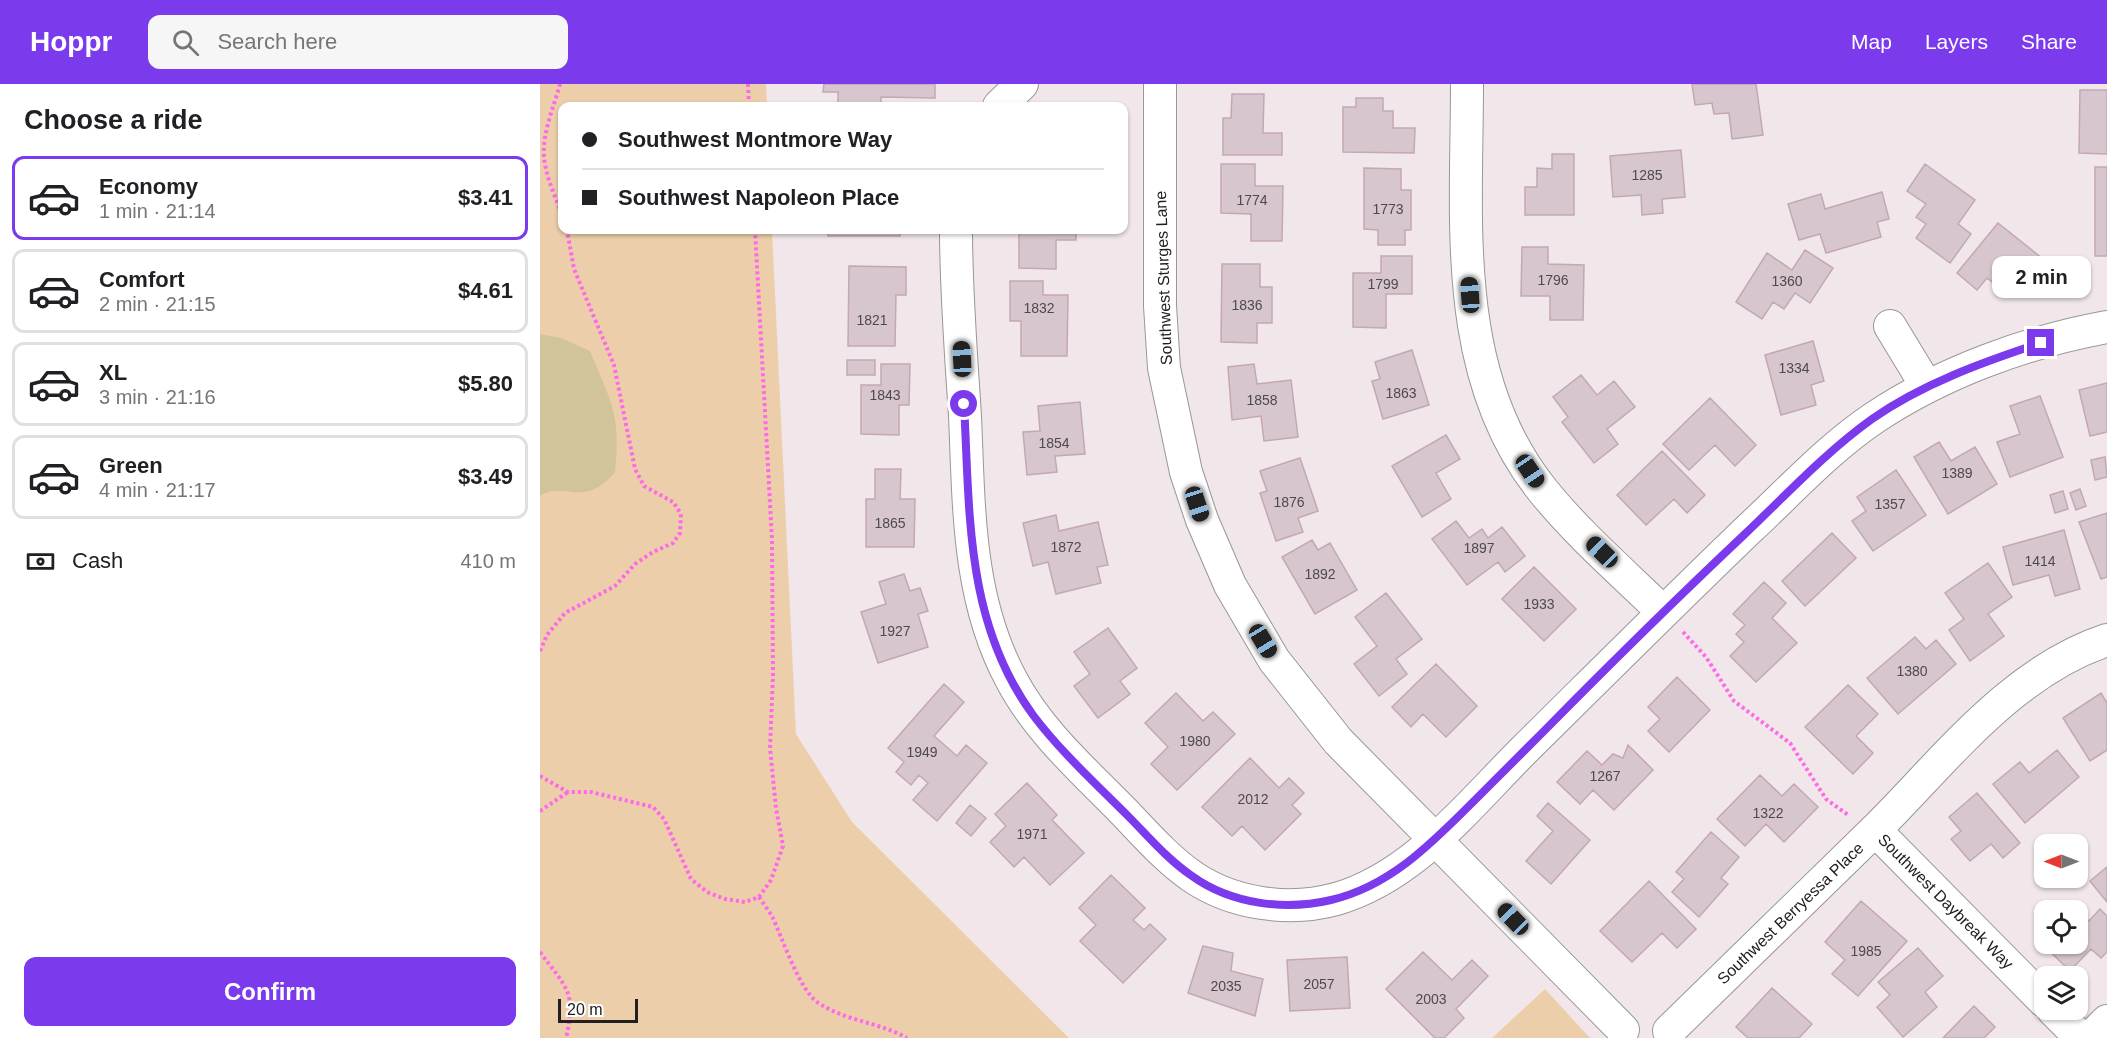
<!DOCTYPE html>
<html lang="en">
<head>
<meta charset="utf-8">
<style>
	body { margin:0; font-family:Arial,sans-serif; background:#f6f6f6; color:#202124; height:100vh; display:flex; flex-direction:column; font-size:22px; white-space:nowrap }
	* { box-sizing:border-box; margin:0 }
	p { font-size:20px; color:#757577 }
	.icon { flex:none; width:33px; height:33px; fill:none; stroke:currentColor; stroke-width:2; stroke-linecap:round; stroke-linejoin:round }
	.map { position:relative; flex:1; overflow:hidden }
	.sheet { display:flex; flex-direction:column; background:#fff; width:540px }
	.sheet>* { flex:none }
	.guide { position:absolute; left:18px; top:18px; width:570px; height:132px; border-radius:12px; box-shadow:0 2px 4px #0004; display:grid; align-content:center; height:132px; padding:0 24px; background:#fff }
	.needle { width:39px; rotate:270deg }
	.buttons { position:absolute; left:1494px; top:750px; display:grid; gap:12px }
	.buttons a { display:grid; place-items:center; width:54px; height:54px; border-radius:12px; background:#fff; box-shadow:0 2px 4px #0004; font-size:30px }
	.scale { position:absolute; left:18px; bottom:15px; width:80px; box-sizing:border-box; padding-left:6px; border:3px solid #202020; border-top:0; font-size:16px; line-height:21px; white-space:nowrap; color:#202020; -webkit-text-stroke:4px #fff; paint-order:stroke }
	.end { position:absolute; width:27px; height:27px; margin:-14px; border:8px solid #7c3aed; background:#fff; box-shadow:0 0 0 3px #fff }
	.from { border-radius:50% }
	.bubble { position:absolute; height:42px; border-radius:12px; background:#fff; box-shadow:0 2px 4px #0004; font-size:20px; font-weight:600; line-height:42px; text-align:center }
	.car { position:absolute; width:18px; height:36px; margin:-18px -9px; border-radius:8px; box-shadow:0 0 4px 2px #0007; background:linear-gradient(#222 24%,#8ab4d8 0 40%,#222 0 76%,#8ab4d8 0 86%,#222 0) }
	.guide b { display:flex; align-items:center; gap:21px; height:57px; font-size:22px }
	.guide b+b { border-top:2px solid #e0e0e0 }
	.guide i { width:15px; height:15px; background:#202124 }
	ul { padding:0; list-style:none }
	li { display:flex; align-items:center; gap:18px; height:84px; margin:0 12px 9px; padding:0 12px; border:3px solid #e0e0e0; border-radius:12px }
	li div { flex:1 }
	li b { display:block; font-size:22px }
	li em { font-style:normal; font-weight:600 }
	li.active { border-color:#7c3aed }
	li>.icon { width:54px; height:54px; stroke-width:1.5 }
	h2 { padding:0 24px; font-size:27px; line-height:72px }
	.pay { display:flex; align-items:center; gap:15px; height:66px; padding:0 24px; font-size:22px }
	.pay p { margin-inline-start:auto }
	.primary-button { display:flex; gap:12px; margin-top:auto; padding:12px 24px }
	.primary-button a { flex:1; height:69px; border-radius:12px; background:#7c3aed; color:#fff; font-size:24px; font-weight:600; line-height:69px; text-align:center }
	header { display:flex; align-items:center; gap:36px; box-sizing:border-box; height:84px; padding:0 30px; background:#7c3aed; color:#fff }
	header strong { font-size:28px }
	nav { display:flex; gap:33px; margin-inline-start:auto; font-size:21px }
	.search { width:420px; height:54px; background:#f6f6f6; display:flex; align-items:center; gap:15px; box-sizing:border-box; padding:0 21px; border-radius:12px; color:#757577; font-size:22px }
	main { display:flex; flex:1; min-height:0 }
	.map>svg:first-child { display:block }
</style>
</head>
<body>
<header>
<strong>Hoppr</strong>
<div class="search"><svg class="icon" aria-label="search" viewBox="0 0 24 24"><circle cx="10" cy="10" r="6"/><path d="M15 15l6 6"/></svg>Search here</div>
<nav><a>Map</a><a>Layers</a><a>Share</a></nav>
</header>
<main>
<section class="sheet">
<h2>Choose a ride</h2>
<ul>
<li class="active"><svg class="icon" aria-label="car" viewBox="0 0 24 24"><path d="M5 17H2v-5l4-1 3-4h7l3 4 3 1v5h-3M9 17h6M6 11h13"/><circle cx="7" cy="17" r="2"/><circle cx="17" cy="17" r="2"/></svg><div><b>Economy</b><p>1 min · 21:14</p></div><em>$3.41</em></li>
<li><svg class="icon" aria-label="car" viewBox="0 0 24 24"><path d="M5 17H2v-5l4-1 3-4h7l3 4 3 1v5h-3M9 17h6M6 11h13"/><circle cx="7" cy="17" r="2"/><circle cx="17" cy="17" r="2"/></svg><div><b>Comfort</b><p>2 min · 21:15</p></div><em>$4.61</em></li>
<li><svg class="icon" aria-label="car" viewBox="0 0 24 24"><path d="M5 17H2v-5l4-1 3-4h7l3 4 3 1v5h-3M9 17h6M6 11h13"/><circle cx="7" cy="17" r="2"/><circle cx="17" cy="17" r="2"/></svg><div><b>XL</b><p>3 min · 21:16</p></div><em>$5.80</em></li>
<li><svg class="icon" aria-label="car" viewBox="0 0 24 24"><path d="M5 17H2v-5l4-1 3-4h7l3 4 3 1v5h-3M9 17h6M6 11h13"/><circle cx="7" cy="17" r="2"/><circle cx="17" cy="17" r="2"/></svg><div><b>Green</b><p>4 min · 21:17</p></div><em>$3.49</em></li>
</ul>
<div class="pay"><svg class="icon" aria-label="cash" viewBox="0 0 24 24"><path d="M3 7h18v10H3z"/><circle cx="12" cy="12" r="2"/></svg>Cash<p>410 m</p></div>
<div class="primary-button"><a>Confirm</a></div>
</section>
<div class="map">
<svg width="1567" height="954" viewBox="0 0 1567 954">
	<rect width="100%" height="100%" fill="#f1e6e9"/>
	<!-- grass -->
	<path fill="#eccfaa" d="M 0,0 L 226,0 L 227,22 L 22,22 L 22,146 L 232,146 L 256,650 L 312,738 L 529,954 L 0,954 Z
		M 1005,905 L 1050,954 L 952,954 Z"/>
	<!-- forest -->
	<path fill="#d1c499" d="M 0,250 L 21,254 L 50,267 C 58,287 69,309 74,330 C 78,349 77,369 75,388 C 43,426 26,396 0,412 Z"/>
	<!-- building -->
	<path fill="#d8c6cf" stroke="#c3a7b5" stroke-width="1.5" d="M 284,0 L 395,0 L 395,14 L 341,13 L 341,22 L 298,22 L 298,8 L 283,8 Z
		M 1152,0 L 1216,0 L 1223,51 L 1192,55 L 1189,29 L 1174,30 L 1172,19 L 1155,21 Z
		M 1540,6 L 1567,6 L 1567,70 L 1539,69 Z
		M 692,10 L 724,10 L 723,49 L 742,49 L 742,71 L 683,71 L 683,34 L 691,34 Z
		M 816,14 L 843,14 L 843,27 L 853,27 L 853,44 L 875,44 L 874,69 L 803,68 L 803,23 L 816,23 Z
		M 1141,66 L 1145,113 L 1122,115 L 1123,129 L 1102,131 L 1101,111 L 1073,113 L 1070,72 Z
		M 1012,70 L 1034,70 L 1034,131 L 985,131 L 985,103 L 997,103 L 997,84 L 1012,85 Z
		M 681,80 L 715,80 L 715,102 L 743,102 L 742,157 L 711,157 L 711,130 L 681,129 Z
		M 1385,80 L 1435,116 L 1418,140 L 1431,150 L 1410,179 L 1376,154 L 1386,140 L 1376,133 L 1386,120 L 1367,107 Z
		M 1555,83 L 1567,83 L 1567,172 L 1555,172 Z
		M 824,84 L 861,85 L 861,106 L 871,106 L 871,146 L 865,146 L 865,161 L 838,161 L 838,146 L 824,145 Z
		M 1342,108 L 1349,135 L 1337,138 L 1341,153 L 1286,169 L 1280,150 L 1259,156 L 1248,120 L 1281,110 L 1285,125 Z
		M 1458,139 L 1508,179 L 1486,206 L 1471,194 L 1461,205 L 1447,194 L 1437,206 L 1417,189 Z
		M 288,146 L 360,146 L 360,152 L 288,152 Z
		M 479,146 L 536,146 L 536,156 L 516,156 L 516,185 L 479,184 Z
		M 982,163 L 1008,163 L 1008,180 L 1044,181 L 1043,236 L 1010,236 L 1010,212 L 981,212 Z
		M 1265,166 L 1293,184 L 1270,219 L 1255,209 L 1244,225 L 1233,218 L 1222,235 L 1196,218 L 1227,169 L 1252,186 Z
		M 841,172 L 872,172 L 872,210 L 846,210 L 846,244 L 813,243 L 813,189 L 841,189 Z
		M 682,180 L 720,180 L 720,203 L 732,203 L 732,239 L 717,239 L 717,259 L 681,258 Z
		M 309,182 L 366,183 L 366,211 L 356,211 L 355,262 L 308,262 Z
		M 470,197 L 503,197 L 503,211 L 528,211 L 527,272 L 481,272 L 481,237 L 470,237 Z
		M 1273,257 L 1284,297 L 1271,301 L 1276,321 L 1241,331 L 1225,271 Z
		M 872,266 L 889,321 L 843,335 L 832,297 L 840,295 L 835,278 Z
		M 307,276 L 335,276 L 335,291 L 307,291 Z
		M 341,280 L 370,280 L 369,321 L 359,321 L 359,351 L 321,350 L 321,301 L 341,301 Z
		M 714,280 L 717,300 L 751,296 L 758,353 L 724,357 L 721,332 L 692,336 L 688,283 Z
		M 1041,291 L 1057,311 L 1074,297 L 1095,323 L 1067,345 L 1078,360 L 1054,379 L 1022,338 L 1028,333 L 1013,313 Z
		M 1567,299 L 1567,348 L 1550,352 L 1539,306 Z
		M 1500,312 L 1523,373 L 1470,393 L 1457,358 L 1480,350 L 1470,322 Z
		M 1170,314 L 1216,361 L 1195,382 L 1175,361 L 1149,386 L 1123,360 Z
		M 540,318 L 545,370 L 515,372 L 517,388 L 487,391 L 483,348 L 500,347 L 498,322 Z
		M 906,351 L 920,375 L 896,389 L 911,415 L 882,433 L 852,382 Z
		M 1399,358 L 1411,377 L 1435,363 L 1457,400 L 1408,430 L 1374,373 Z
		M 1122,367 L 1165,411 L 1147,429 L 1134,415 L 1106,441 L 1077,411 Z
		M 1565,373 L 1567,393 L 1555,396 L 1551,376 Z
		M 760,374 L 778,427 L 758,434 L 763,448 L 736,457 L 720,409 L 727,407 L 720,387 Z
		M 335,385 L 361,385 L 360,415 L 375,415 L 374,463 L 326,463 L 326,415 L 335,415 Z
		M 1356,386 L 1386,431 L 1333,467 L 1312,437 L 1326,427 L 1317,413 Z
		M 1540,405 L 1546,422 L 1536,426 L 1530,409 Z
		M 1523,407 L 1528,425 L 1515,429 L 1510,411 Z
		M 1567,429 L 1567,493 L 1561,495 L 1539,438 Z
		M 516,431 L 519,447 L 558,438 L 568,481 L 557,483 L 561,499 L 516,510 L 508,478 L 493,482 L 483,439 Z
		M 916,437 L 929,454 L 942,445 L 948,454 L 962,443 L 985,472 L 965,488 L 958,478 L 927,501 L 892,455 Z
		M 1524,446 L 1540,505 L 1515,512 L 1509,491 L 1473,501 L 1463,463 Z
		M 1292,449 L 1316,474 L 1265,522 L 1242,497 Z
		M 772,456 L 778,466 L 790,459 L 817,506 L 775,530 L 742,473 Z
		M 1448,479 L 1472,513 L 1448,530 L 1464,552 L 1430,577 L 1409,546 L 1424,535 L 1405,509 Z
		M 994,483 L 1036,525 L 1004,557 L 962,515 Z
		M 364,490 L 370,507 L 380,504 L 388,527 L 378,530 L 388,563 L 338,579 L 321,528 L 346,520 L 339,498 Z
		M 1224,498 L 1246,519 L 1232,534 L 1257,559 L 1216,598 L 1190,572 L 1204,558 L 1196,550 L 1205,541 L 1193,530 Z
		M 846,509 L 882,555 L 856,575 L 867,590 L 839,612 L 814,580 L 837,562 L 815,533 Z
		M 568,544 L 597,584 L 580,597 L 590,610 L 558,634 L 534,602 L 550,590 L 534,568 Z
		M 1375,553 L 1386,565 L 1396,556 L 1416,580 L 1358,630 L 1327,594 Z
		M 896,580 L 937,622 L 906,653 L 883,630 L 871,643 L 852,623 Z
		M 1137,593 L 1170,626 L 1129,668 L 1108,647 L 1120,635 L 1108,623 Z
		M 404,600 L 424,618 L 394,652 L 417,672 L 426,661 L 447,679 L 397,737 L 373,716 L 388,699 L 379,691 L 371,701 L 356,688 L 364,678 L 348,664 Z
		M 1308,601 L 1338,630 L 1316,652 L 1333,669 L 1313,690 L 1265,643 Z
		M 636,609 L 663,637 L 673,628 L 695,650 L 637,706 L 611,680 L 628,663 L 605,639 Z
		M 1561,609 L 1567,619 L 1567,666 L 1550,677 L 1523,634 Z
		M 1088,661 L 1113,686 L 1074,726 L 1053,706 L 1040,720 L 1017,698 L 1047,667 L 1062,681 L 1073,670 L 1083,674 Z
		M 1517,666 L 1539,693 L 1485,739 L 1453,700 L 1480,678 L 1489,689 Z
		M 710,674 L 739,704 L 749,694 L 764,709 L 752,721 L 761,730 L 725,766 L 702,742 L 692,752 L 662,723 Z
		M 1220,691 L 1242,712 L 1254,700 L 1278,723 L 1244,758 L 1226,740 L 1205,762 L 1177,735 Z
		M 487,699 L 517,731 L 512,736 L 544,769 L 510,801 L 484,773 L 474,783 L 450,758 L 466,742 L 455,730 Z
		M 1437,709 L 1480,759 L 1463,774 L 1451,760 L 1430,777 L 1411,755 L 1421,747 L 1409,733 Z
		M 1008,719 L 1050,756 L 1011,800 L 986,777 L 1013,747 L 997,732 Z
		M 430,721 L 446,734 L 431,752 L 416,739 Z
		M 1171,748 L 1199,773 L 1181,794 L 1188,800 L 1159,833 L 1132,808 L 1144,795 L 1136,788 Z
		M 1567,783 L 1567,818 L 1550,797 Z
		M 571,791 L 605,824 L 593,836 L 604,846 L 610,840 L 626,855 L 583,899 L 540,857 L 556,841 L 539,824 Z
		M 1109,797 L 1156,845 L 1137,864 L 1122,849 L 1092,878 L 1060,847 Z
		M 1321,817 L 1367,857 L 1318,912 L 1292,890 L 1305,876 L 1285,858 Z
		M 1528,817 L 1549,837 L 1560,825 L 1567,832 L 1567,868 L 1561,874 L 1551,865 L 1530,887 L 1495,853 L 1504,842 L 1504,860 L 1538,860 L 1538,826 L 1519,826 Z
		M 663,862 L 693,869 L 691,887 L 723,895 L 715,932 L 648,909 Z
		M 1378,864 L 1403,892 L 1385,908 L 1397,923 L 1363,953 L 1337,923 L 1350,911 L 1338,898 Z
		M 883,868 L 912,896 L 932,876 L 948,892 L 916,925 L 924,934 L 904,954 L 895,954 L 846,905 Z
		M 807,873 L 810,924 L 750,927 L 747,876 Z
		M 1232,904 L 1272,940 L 1259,954 L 1208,954 L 1196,943 Z
		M 1434,922 L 1455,943 L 1444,954 L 1403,954 Z"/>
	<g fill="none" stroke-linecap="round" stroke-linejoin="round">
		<!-- minor casing -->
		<g stroke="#979797" stroke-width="34">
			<path id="minor" d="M 620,0 L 620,222 L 624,284 L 646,388 L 662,436 L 690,501 L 734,576 L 798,657 L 1083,946
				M 927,0 C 927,138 910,293 1004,408 C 1039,451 1083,489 1123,528
				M 459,22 L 482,0
				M 416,146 C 416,207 421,270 425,332 C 429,421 427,513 471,595 C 498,647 544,687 585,729 C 606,751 627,775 653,793 C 693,820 749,828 796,815 C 873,793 928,722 983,667 C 1058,593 1133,518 1209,445 C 1250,407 1288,365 1334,334 C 1403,288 1486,258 1567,243
				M 1350,242 L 1387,303
				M 1335,746 L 1504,917
				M 1513,926 L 1541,954
				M 1129,947 C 1197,880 1266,814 1334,747 C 1404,678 1470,588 1567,556
				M 1550,954 L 1567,937"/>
		</g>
		<!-- path -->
		<path stroke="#ff68e8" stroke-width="4" stroke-dasharray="3 3" stroke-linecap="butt" d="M 20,0 C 14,23 2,49 4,73 C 6,93 15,112 22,131
			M 208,0 L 209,22
			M 1143,548 L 1166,573 L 1194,617 L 1250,659 L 1286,715 L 1308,731
			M 0,567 L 7,551 L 25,529 L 75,502 L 95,480 L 113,468 L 133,459 L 140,449 L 141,430 L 133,418 L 104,402 L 95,385 L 74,281 L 34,185 L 27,146
			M 0,692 L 28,708 L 51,708 L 113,723 L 124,735 L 151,795 L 167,808 L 185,815 L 205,818 L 219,813 L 231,796 L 243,762 L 236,724 L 230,664 L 233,592 L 232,456 L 215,146
			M 0,727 L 28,708
			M 219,813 C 223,819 228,826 232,832 C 242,853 259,905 277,918 C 304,937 339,938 367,954
			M 0,868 C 26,904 37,907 26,954"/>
		<!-- minor -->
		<use href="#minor" stroke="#fff" stroke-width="32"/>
	</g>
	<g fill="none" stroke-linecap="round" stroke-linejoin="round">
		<!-- route -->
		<path stroke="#7c3aed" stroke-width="8" d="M 424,320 C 430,429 425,538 493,631 C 520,667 555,699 587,731 C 608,752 627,775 652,792 C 691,820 745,827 791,816 C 851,802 893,758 935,716 C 958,693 981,670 1004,647 C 1070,580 1137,514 1206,449 C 1247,410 1286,368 1332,335 C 1382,300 1443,278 1501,259"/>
	</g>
	<g text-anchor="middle" stroke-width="6" stroke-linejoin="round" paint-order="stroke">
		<!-- number labels -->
		<g font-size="14" fill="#4e4a4c">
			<text x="1107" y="96">1285</text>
			<text x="712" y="121">1774</text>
			<text x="848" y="130">1773</text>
			<text x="1013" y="201">1796</text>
			<text x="1247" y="202">1360</text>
			<text x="843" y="205">1799</text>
			<text x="707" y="226">1836</text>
			<text x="499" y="229">1832</text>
			<text x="332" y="241">1821</text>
			<text x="1254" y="289">1334</text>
			<text x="861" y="314">1863</text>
			<text x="345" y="316">1843</text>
			<text x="722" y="321">1858</text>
			<text x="514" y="364">1854</text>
			<text x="1417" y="394">1389</text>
			<text x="749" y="423">1876</text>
			<text x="1350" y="425">1357</text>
			<text x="350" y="444">1865</text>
			<text x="526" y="468">1872</text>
			<text x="939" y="469">1897</text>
			<text x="1500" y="482">1414</text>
			<text x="780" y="495">1892</text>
			<text x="999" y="525">1933</text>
			<text x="355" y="552">1927</text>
			<text x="1372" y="592">1380</text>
			<text x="655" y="662">1980</text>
			<text x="382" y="673">1949</text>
			<text x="1065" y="697">1267</text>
			<text x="713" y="720">2012</text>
			<text x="1228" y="734">1322</text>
			<text x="492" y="755">1971</text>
			<text x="1326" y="872">1985</text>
			<text x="779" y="905">2057</text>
			<text x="686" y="907">2035</text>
			<text x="891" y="920">2003</text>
		</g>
		<!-- street labels -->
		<g font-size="16" fill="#202020" stroke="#fff">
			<text transform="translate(623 194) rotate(-92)" y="6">Southwest Sturges Lane</text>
			<text transform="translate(1406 817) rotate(45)" y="6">Southwest Daybreak Way</text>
			<text transform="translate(1250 829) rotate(-44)" y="6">Southwest Berryessa Place</text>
		</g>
	</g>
</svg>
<div class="buttons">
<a><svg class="needle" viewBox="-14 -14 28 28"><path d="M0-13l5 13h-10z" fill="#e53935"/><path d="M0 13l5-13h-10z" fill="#757577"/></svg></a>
<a><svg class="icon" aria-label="locate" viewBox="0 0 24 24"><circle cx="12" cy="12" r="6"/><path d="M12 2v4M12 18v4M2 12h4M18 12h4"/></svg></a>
<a><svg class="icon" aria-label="layers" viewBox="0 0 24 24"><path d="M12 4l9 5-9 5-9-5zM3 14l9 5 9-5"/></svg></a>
</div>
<div class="scale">20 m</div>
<i class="end from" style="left:424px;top:320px"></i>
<i class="end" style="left:1501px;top:259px"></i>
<div class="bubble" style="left:1452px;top:172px;width:99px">2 min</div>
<i class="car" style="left:930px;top:211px;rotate:356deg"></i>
<i class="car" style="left:422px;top:275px;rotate:357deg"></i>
<i class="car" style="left:990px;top:387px;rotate:146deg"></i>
<i class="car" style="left:657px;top:420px;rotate:162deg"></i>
<i class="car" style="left:1062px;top:468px;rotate:314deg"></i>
<i class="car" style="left:723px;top:557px;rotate:149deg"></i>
<i class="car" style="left:973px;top:835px;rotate:316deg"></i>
<div class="guide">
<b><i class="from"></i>Southwest Montmore Way</b>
<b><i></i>Southwest Napoleon Place</b>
</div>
</div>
</main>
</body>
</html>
